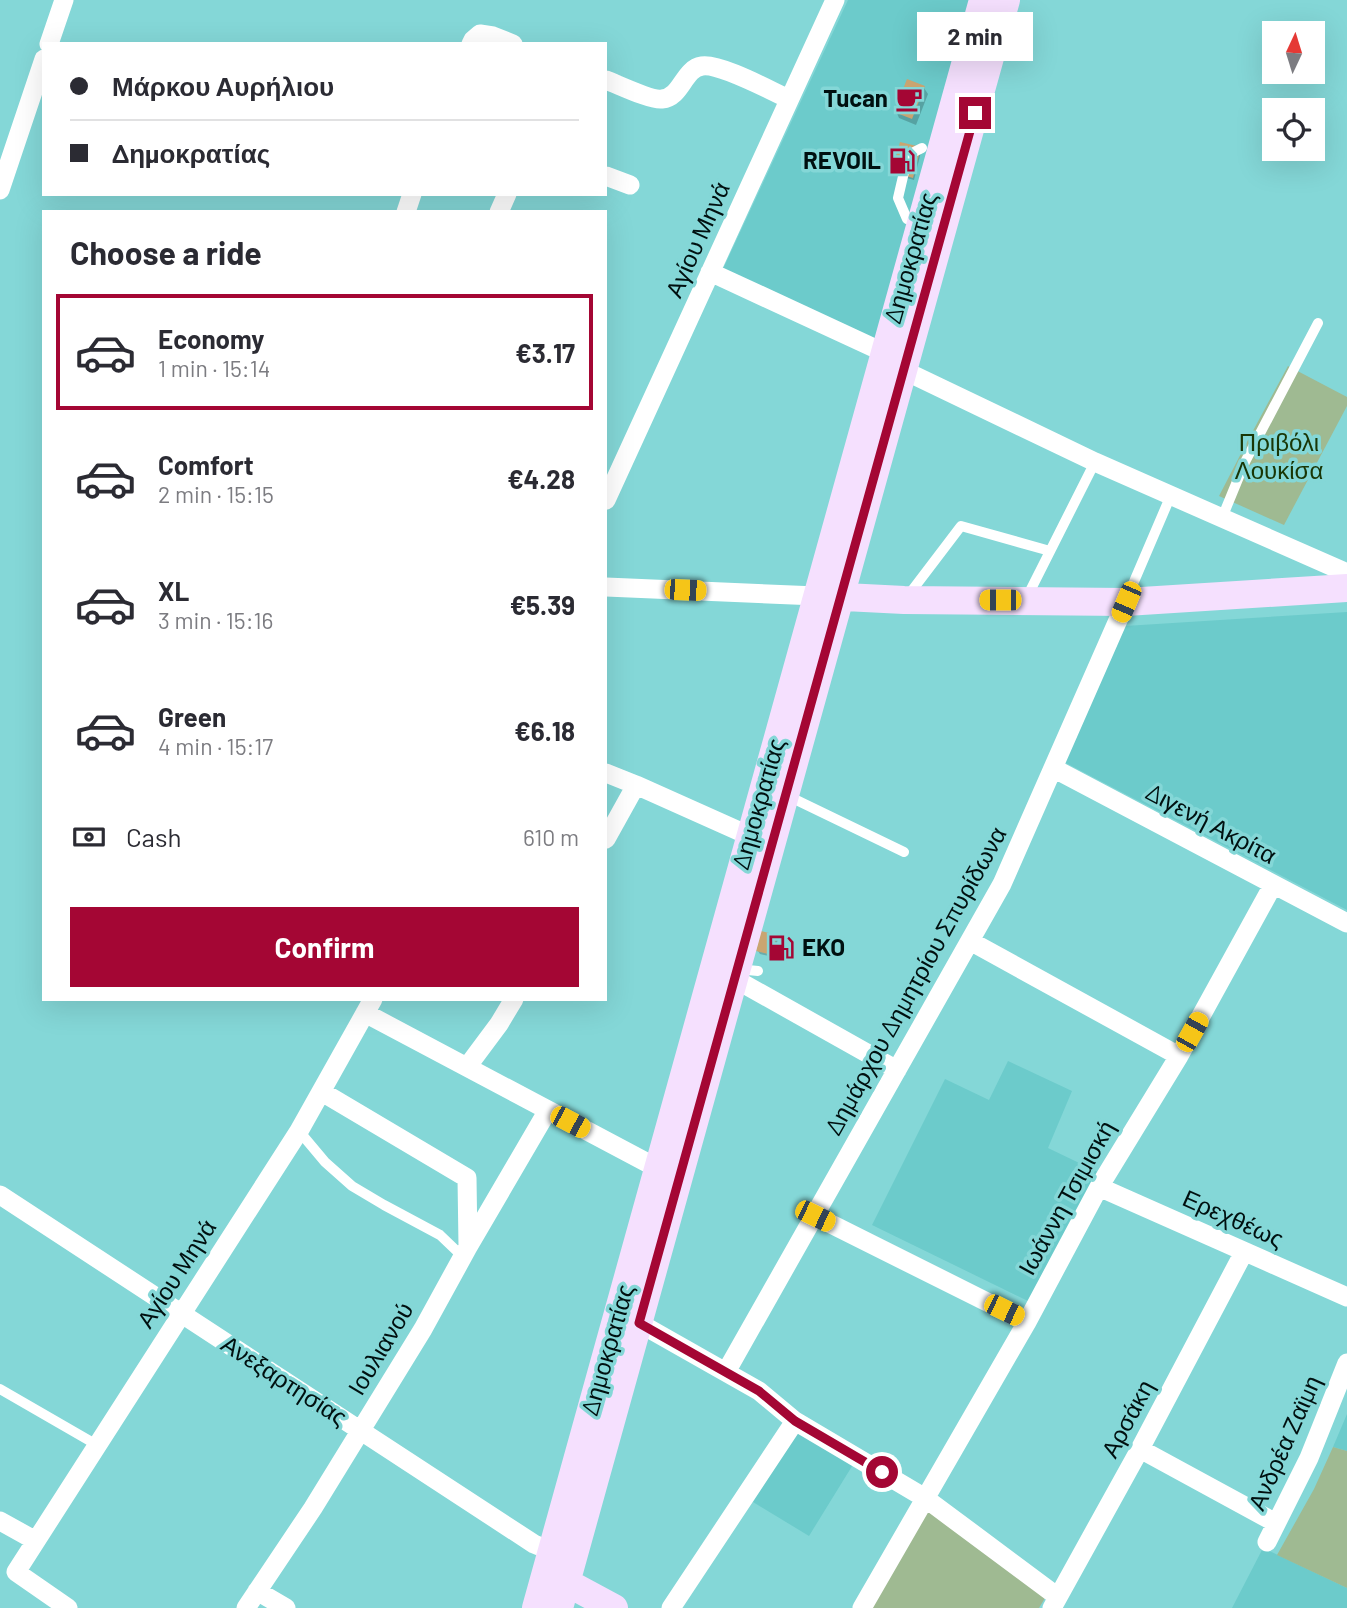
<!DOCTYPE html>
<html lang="en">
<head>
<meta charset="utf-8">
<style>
	body { margin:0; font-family:Barlow,sans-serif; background:#f7f7f7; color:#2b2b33; height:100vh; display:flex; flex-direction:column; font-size:26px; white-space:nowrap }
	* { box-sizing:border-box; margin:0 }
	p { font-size:23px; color:#7c7c81 }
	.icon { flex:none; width:38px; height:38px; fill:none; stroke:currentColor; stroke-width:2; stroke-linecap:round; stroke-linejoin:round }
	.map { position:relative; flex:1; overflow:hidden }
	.panel { position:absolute; left:42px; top:210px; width:565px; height:791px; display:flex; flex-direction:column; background:#fff; border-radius:0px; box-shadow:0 7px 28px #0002 }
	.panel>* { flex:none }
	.guide { position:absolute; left:42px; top:42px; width:565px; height:154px; border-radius:0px; box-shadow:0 7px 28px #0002; display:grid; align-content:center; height:154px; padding:0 28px; background:#fff }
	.needle { width:46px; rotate:4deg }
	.fabs { position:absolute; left:1262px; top:21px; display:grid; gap:14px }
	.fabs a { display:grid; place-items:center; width:63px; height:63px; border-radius:0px; background:#fff; box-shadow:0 7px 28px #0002; font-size:35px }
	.end { position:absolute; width:32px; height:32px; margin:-16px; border:9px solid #a40634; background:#fff; box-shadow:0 0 0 4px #fff }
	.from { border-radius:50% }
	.bubble { position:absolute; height:49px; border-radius:0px; background:#fff; box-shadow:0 7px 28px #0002; font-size:23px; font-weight:700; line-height:49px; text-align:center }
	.car { position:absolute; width:21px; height:42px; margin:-21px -10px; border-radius:9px; box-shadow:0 0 5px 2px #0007; background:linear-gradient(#f5c518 24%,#345 0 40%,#f5c518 0 76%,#345 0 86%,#f5c518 0) }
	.guide b { display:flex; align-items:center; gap:24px; height:66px; font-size:26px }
	.guide b+b { border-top:2px solid #e1e1e2 }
	.guide i { width:18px; height:18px; background:#2b2b33 }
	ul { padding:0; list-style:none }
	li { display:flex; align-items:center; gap:21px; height:116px; margin:0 14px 10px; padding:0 14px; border:4px solid transparent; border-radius:0px }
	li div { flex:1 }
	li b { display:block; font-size:26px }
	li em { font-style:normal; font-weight:700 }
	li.on { border-color:#a40634 }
	li>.icon { width:63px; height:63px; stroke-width:1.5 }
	h2 { padding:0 28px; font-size:32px; line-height:84px }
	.pay { display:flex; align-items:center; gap:18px; height:77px; padding:0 28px; font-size:26px }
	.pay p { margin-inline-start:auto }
	.action { display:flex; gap:14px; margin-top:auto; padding:14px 28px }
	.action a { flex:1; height:80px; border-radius:0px; background:#a40634; color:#fff; font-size:28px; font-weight:700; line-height:80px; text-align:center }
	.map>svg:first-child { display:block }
</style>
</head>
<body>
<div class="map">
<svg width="1347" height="1608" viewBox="0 0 1347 1608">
	<rect width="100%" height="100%" fill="#84d7d7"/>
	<!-- built -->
	<path fill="#6ccbcb" d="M 848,0 L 978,0 L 881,342 L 723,269 Z
		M 1347,612 L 1347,910 L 1064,762 L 1125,626 Z
		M 1008,1061 L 1072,1091 L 1048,1148 L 1098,1172 L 1028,1301 L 872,1225 L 945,1079 L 989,1100 Z
		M 1347,1414 L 1347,1451 L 1333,1447 Z
		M 799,1429 L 854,1463 L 809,1536 L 753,1502 Z
		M 1263,1548 L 1347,1588 L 1347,1608 L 1232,1608 Z"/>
	<!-- green -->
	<path fill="#9fba92" d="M 1288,366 L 1347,397 L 1347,406 L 1284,525 L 1219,496 L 1248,440 Z
		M 1333,1447 L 1347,1451 L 1347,1588 L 1277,1555 L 1314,1489 Z
		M 928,1509 L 1045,1598 L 1039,1608 L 872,1608 Z"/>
	<!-- shadow -->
	<path fill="#0003" d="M 924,88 L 928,94 L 916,125 L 899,118 L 896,111 Z
		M 921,152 L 914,180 L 896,175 L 894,172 Z
		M 776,936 L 778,939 L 773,957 L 760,954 L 758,951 Z"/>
	<!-- building -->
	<path fill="#caa571" d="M 907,79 L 925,86 L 912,119 L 894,112 Z
		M 900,142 L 921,147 L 913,178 L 892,172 Z
		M 761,931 L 777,935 L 772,955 L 756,951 Z"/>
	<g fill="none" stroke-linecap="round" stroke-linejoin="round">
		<!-- lane -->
		<path stroke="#fff" stroke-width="10" d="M 907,219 L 898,198 L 908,155 L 922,148
			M 1222,518 L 1245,462 L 1318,323
			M 907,597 L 961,526 L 1050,551
			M 1027,597 L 1095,462
			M 1127,598 L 1171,495
			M 788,796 L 904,852
			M 738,969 L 758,971
			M 299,1131 L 325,1162 L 352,1186 L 384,1205 L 440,1235 L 463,1257
			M 0,1389 L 97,1445"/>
		<!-- street -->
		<path stroke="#fff" stroke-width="19" d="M 49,44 L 64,0
			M 471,44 L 473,40 L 480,34 L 493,36 L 513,44
			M 606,80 C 617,84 652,101 662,99 C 682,97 683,69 702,66 C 720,63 771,91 789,99
			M 606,176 L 630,185
			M 0,190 L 44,59
			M 406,212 L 412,194
			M 499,212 L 507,194
			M 710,272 L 885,353
			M 903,370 L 1095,462 L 1347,573
			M 606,500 L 835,0
			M 606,587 L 817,596
			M 1053,768 L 1347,923
			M 606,773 L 636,785 L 750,836
			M 606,839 L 636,785
			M 970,941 L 1179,1056
			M 735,979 L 897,1070
			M 365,1013 L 659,1169
			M 467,1067 L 499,1024 L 514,999
			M 322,1092 L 467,1178 L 468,1246
			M 1099,1187 L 1347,1297
			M 0,1195 L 534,1544 L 561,1555
			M 815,1216 L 1027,1322
			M 639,1323 L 759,1391 L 795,1421 L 925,1498 L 1058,1597
			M 726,1372 L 1002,884 L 1126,602
			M 1140,1449 L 1276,1523
			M 0,1521 L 36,1541
			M 1267,1542 L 1309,1458 L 1347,1363
			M 257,1591 L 286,1608
			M 68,1608 L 16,1572 L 299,1131 L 373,999
			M 246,1608 L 313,1508 L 423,1329 L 468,1247 L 548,1110
			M 671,1608 L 795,1421
			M 862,1608 L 1027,1322 L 1099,1187 L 1179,1056 L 1273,885
			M 1052,1608 L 1140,1449 L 1244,1252"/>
		<!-- secondary -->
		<path stroke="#f5e0fe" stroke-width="28" d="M 825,596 L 904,600 L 1126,602 L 1347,588
			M 547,1578 L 575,1587 L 614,1608
			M 536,1608 L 983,0
			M 559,1608 L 1006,0"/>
	</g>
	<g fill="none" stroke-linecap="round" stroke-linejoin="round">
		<!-- route -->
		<path stroke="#a40634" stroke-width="9" d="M 882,1472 L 795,1421 L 759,1391 L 639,1323 L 975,113"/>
	</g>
	<!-- icons -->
	<defs>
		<g id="cafe-bare" transform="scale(2.1)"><path d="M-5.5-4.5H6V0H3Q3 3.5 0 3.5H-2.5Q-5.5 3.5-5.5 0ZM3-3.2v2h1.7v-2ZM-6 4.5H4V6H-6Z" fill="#a40634" stroke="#84d7d7" stroke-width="2.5" paint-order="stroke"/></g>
		<g id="fuel-bare" transform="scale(2.1)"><path d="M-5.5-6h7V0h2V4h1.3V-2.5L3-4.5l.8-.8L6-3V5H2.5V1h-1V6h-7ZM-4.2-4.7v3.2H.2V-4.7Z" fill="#a40634" stroke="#84d7d7" stroke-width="2.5" paint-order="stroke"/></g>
	</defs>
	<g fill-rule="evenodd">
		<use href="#cafe-bare" x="909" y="99"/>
		<use href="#fuel-bare" x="902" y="161"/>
		<use href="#fuel-bare" x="781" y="948"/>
	</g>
	<g text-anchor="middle" stroke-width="7" stroke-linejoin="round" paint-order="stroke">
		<!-- poi labels -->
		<g font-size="24" font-weight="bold" fill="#001010" stroke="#84d7d7" text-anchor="end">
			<text x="888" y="107">Tucan</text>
			<text x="881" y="169">REVOIL</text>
			<text x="802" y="956" text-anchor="start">EKO</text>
		</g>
		<!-- street labels -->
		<g font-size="24" fill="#001010" stroke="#84d7d7">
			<text transform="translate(698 240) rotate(-66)" y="8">Αγίου Μηνά</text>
			<text transform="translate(911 258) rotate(-74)" y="8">Δημοκρατίας</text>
			<text transform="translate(759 804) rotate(-74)" y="8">Δημοκρατίας</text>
			<text transform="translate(1211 824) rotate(28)" y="8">Διγενή Ακρίτα</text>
			<text transform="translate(916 981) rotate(-61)" y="8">Δημάρχου Δημητρίου Σπυρίδωνα</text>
			<text transform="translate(1067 1198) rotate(-61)" y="8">Ιωάννη Τσιμισκή</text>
			<text transform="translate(1233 1219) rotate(24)" y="8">Ερεχθέως</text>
			<text transform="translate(177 1274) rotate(-57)" y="8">Αγίου Μηνά</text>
			<text transform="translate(381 1349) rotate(-59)" y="8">Ιουλιανού</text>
			<text transform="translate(608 1350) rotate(-74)" y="8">Δημοκρατίας</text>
			<text transform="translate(284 1381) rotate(33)" y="8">Ανεξαρτησίας</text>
			<text transform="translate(1128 1419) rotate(-62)" y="8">Αρσάκη</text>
			<text transform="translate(1285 1443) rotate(-66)" y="8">Ανδρέα Ζαϊμη</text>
		</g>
		<!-- park labels -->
		<g font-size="24" fill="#193606" stroke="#84d7d7">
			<text x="1279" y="451">Πριβόλι<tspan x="1279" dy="28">Λουκίσα</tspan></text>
		</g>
	</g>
</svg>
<div class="fabs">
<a><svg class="needle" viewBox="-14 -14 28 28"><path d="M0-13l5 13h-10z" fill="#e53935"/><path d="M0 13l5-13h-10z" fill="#7c7c81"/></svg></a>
<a><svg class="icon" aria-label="locate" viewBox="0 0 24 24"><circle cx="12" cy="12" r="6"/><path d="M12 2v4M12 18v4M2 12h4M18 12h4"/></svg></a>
</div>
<i class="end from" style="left:882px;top:1472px"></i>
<i class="end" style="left:975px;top:113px"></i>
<div class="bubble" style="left:917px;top:12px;width:116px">2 min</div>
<i class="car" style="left:685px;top:590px;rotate:92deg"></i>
<i class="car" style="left:1000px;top:600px;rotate:270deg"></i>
<i class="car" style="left:1126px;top:602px;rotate:203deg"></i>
<i class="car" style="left:1192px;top:1032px;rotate:29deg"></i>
<i class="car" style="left:570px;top:1122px;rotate:118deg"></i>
<i class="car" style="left:815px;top:1216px;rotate:116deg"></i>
<i class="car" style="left:1004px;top:1310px;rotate:116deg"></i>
<div class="guide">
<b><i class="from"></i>Μάρκου Αυρήλιου</b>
<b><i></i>Δημοκρατίας</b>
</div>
<section class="panel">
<h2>Choose a ride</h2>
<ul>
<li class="on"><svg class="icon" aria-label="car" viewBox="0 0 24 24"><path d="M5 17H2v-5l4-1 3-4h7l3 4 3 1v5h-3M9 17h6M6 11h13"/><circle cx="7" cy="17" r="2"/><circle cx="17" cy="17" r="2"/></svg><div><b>Economy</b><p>1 min · 15:14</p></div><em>€3.17</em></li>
<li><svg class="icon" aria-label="car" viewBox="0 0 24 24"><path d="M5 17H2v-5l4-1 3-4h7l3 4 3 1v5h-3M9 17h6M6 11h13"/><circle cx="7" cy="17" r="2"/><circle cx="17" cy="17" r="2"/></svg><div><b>Comfort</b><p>2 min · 15:15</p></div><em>€4.28</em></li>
<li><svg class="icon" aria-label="car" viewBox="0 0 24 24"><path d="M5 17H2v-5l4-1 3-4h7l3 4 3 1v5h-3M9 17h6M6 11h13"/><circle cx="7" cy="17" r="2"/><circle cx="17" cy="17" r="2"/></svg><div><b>XL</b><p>3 min · 15:16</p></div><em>€5.39</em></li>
<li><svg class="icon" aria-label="car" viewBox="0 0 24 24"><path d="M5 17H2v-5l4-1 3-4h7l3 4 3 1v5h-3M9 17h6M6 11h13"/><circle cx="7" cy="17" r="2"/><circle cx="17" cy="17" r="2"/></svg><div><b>Green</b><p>4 min · 15:17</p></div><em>€6.18</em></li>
</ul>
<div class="pay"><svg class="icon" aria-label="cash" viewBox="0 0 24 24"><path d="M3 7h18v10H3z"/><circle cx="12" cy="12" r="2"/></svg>Cash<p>610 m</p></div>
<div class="action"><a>Confirm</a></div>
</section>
</div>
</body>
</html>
